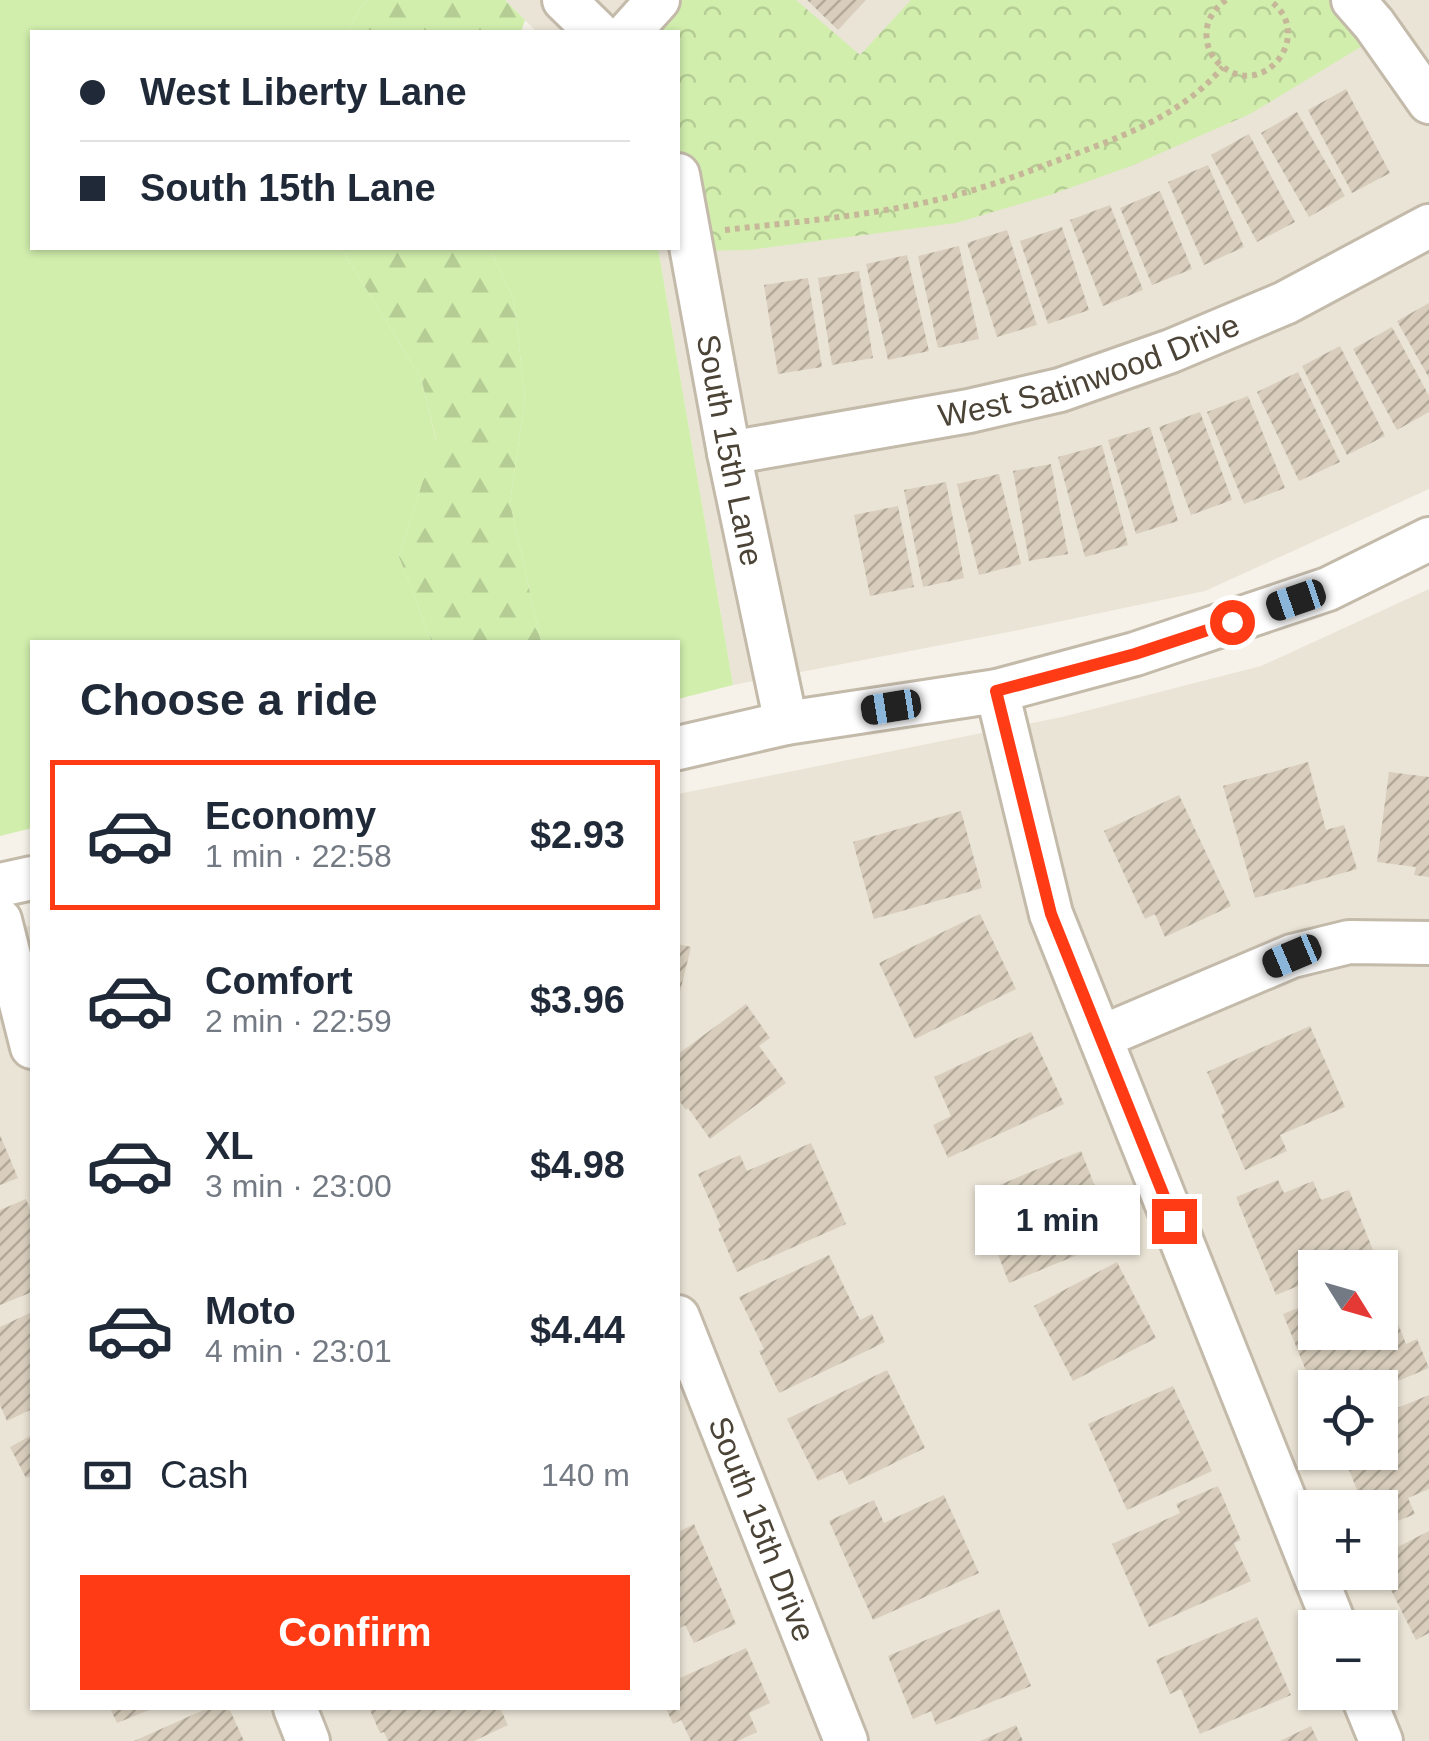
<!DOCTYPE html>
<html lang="en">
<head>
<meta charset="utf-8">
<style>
	body { margin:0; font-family:Helvetica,sans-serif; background:#f2f2f3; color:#1f2937; height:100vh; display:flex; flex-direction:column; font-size:38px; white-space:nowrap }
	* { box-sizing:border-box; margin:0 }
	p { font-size:32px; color:#747a83 }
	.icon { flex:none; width:55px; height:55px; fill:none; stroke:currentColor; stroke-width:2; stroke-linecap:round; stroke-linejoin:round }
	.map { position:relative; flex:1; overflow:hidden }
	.panel { position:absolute; left:30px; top:640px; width:650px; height:1070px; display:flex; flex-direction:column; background:#fff; border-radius:0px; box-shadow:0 2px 8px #0004 }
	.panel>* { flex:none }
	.top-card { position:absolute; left:30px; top:30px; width:650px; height:220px; border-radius:0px; box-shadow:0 2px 8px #0004; display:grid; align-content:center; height:220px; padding:0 50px; background:#fff }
	.needle { width:65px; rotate:127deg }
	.fabs { position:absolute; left:1298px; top:1250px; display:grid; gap:20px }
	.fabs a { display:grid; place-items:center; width:100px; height:100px; border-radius:0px; background:#fff; box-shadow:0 2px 8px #0004; font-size:50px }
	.end { position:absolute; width:45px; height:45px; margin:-22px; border:12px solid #ff3b16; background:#fff; box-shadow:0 0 0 5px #fff }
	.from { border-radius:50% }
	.bubble { position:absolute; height:70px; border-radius:0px; background:#fff; box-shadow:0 2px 8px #0004; font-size:32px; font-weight:600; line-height:70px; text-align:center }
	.car { position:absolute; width:30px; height:60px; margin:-30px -15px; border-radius:12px; box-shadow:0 0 8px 2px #0007; background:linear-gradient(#222 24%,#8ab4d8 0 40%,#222 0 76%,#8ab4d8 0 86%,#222 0) }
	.top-card b { display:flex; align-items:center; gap:35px; height:95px; font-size:38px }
	.top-card b+b { border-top:2px solid #e0e1e3 }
	.top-card i { width:25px; height:25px; background:#1f2937 }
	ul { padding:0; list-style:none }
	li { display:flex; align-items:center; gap:30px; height:150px; margin:0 20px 15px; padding:0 30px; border:5px solid transparent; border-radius:0px }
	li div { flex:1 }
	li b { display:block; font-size:38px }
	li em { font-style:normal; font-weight:600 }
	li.current { border-color:#ff3b16 }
	li>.icon { width:90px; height:90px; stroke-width:1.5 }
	h2 { padding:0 50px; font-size:45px; line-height:120px }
	.pay { display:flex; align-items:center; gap:25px; height:110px; padding:0 50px; font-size:38px }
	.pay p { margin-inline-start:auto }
	.button { display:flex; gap:20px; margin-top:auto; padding:20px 50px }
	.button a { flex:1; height:115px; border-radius:0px; background:#ff3b16; color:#fff; font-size:40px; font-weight:600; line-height:115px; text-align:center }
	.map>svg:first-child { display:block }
</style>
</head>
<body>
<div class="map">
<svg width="1429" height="1741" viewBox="0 0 1429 1741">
	<defs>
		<pattern id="forest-firs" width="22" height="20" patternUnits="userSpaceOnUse" patternTransform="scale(2.5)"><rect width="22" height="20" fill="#d1eead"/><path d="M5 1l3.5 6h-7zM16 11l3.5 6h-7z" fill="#b5cd95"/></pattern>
		<pattern id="park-crowns" width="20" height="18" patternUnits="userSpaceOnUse" patternTransform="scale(2.5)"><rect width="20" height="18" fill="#d1eead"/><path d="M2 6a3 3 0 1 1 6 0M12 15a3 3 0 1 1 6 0" fill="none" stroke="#b5cd95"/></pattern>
		<pattern id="building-hatch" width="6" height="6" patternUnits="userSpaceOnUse" patternTransform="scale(2.5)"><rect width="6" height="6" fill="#d9cebd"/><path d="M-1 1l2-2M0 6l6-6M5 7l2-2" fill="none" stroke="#b2a99a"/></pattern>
	</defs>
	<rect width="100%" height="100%" fill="#f6f2e9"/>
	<!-- residential -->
	<path fill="#eae4d6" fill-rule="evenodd" d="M 505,0 L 1429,0 L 1429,489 L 1205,591 L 1019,630 L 733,685 L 658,248 L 678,248 L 678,32 L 537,32 Z
		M 1429,589 L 1429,1741 L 0,1741 L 0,932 L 32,925 L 32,1708 L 678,1708 L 678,794 L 1062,717 L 1261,666 ZM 1315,1268 L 1380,1268 L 1380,1332 L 1315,1332 ZM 1315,1388 L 1380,1388 L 1380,1452 L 1315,1452 ZM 1315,1508 L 1380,1508 L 1380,1572 L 1315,1572 ZM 1315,1628 L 1380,1628 L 1380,1692 L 1315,1692 Z"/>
	<!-- grass -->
	<path fill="#d1eead" d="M 0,0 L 368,0 L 364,2 L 347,32 L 32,32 L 32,248 L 341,248 L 421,378 L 436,440 L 399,557 L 432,642 L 32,642 L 32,828 L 0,836 Z
		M 490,248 L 658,248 L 733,685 L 678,699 L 678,642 L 541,642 L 510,503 L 525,399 L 514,301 Z"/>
	<!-- forest -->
	<path fill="url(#forest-firs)" d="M 368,0 L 505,0 L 525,20 L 521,32 L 347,32 L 364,2 Z
		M 341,248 L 490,248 L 514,301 L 525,399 L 510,503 L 541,642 L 432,642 L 399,557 L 436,439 L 421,378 Z"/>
	<!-- park -->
	<path fill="url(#park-crowns)" d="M 658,0 L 796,0 L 860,55 L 911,0 L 1353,0 L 1382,34 L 1250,114 L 1131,166 L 1050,195 L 956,223 L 749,250 L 692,251 L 678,175 L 678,32 L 629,32 Z"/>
	<!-- building -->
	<path fill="url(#building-hatch)" d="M 807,0 L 866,0 L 838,30 Z
		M 1346,89 L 1390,173 L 1352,193 L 1308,110 Z
		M 1297,112 L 1345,196 L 1309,217 L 1261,133 Z
		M 1249,134 L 1295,222 L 1257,242 L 1211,155 Z
		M 1208,165 L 1244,247 L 1204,265 L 1168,182 Z
		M 1160,191 L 1192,269 L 1152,285 L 1120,208 Z
		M 1110,205 L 1143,290 L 1103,306 L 1070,220 Z
		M 1062,227 L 1089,310 L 1048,324 L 1020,241 Z
		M 1007,230 L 1037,325 L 997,337 L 967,243 Z
		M 959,246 L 979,339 L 938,348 L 918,256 Z
		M 907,255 L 929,351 L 888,360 L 866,264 Z
		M 859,271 L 873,358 L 832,365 L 818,278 Z
		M 808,278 L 822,367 L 778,374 L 764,285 Z
		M 1429,303 L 1429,378 L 1397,321 Z
		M 1392,327 L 1429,396 L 1429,412 L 1397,430 L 1353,349 Z
		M 1340,346 L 1385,436 L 1347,455 L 1302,366 Z
		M 1298,372 L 1340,462 L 1299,481 L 1257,392 Z
		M 1248,396 L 1285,488 L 1244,504 L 1207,412 Z
		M 1200,412 L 1232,500 L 1191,515 L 1159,427 Z
		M 1150,427 L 1178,521 L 1136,534 L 1108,440 Z
		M 1102,445 L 1128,545 L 1085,557 L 1058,457 Z
		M 1051,464 L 1068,554 L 1029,561 L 1013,471 Z
		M 999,474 L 1021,564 L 979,575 L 957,484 Z
		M 946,482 L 964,578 L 923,587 L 904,490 Z
		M 898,506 L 914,587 L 870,596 L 854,515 Z
		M 1308,762 L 1326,830 L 1344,825 L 1357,869 L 1255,898 L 1223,786 Z
		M 1389,772 L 1429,777 L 1429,877 L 1414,875 L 1416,867 L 1377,862 Z
		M 1179,795 L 1231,906 L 1165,937 L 1155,914 L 1145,919 L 1104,831 Z
		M 961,811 L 982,888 L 874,919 L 853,842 Z
		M 980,914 L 1016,989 L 915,1039 L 879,963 Z
		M 678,944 L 691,947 L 679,996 L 678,996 Z
		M 746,1004 L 770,1038 L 759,1046 L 786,1083 L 710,1139 L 688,1108 L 686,1110 L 678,1099 L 678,1054 Z
		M 1310,1026 L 1345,1107 L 1280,1135 L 1287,1151 L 1245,1170 L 1221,1114 L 1225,1113 L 1207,1072 Z
		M 1031,1032 L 1064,1104 L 948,1158 L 933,1125 L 951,1116 L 934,1077 Z
		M 0,1135 L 18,1178 L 0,1185 Z
		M 811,1143 L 846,1224 L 737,1272 L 718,1228 L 721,1227 L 698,1174 L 740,1155 L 747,1171 Z
		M 1081,1151 L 1116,1239 L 1009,1283 L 997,1252 L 1008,1247 L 985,1191 Z
		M 1278,1180 L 1284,1193 L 1313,1181 L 1321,1200 L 1349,1190 L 1375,1255 L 1343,1268 L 1315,1268 L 1315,1279 L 1276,1295 L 1236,1197 Z
		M 26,1199 L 32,1215 L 32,1292 L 0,1305 L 0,1210 Z
		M 829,1255 L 860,1320 L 872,1314 L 885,1342 L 779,1393 L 759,1351 L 764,1349 L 739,1297 Z
		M 1117,1262 L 1156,1338 L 1073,1381 L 1034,1306 Z
		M 1385,1291 L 1406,1344 L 1417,1339 L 1429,1368 L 1381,1388 L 1313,1388 L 1283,1314 L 1315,1301 L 1315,1332 L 1380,1332 L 1380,1293 Z
		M 32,1312 L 32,1409 L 7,1421 L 0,1405 L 0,1327 Z
		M 887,1370 L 925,1448 L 849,1485 L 842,1470 L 818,1481 L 787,1419 Z
		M 1173,1386 L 1212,1471 L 1127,1510 L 1088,1424 Z
		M 1429,1395 L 1429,1489 L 1408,1498 L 1415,1514 L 1380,1528 L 1380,1508 L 1364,1508 L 1342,1452 L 1380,1452 L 1380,1415 Z
		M 32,1435 L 32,1475 L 26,1478 L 10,1447 Z
		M 1218,1486 L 1241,1540 L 1234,1543 L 1251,1581 L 1149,1627 L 1112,1544 L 1180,1513 L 1176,1504 Z
		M 944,1495 L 979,1573 L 873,1620 L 829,1521 L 874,1500 L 884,1523 Z
		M 694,1524 L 736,1624 L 694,1643 L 685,1625 L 678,1629 L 678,1532 Z
		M 1429,1531 L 1429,1633 L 1416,1640 L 1391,1590 L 1399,1586 L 1384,1554 Z
		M 999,1609 L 1031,1686 L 936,1725 L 931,1711 L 913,1719 L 888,1656 Z
		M 1257,1617 L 1291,1695 L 1200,1734 L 1181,1689 L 1170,1694 L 1156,1660 Z
		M 746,1648 L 770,1703 L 749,1713 L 757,1732 L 738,1741 L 691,1741 L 681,1720 L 673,1724 L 666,1708 L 678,1708 L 678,1679 Z
		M 110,1708 L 154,1708 L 117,1723 Z
		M 208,1708 L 229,1708 L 244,1741 L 134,1741 Z
		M 369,1708 L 500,1708 L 508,1725 L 474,1741 L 388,1741 L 384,1732 L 380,1733 Z
		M 1016,1725 L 1023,1741 L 980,1741 Z
		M 1311,1726 L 1318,1741 L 1280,1741 Z"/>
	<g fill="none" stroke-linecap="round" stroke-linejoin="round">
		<!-- minor casing -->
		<g stroke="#c3baaa" stroke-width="48">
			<g id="minor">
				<path d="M 564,0 L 597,32"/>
				<path d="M 1353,0 L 1374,24 L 1429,102"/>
				<path d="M 629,32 L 658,0"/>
				<path id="s1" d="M 678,175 L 729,453 L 786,723"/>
				<path id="s2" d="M 729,453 L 969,411 L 1060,390 L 1171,351 L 1285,303 L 1429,226"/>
				<path d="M 997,691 L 1051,914 L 1336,1628"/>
				<path d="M 678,748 L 786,723 L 997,691 L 1135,654 L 1328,589 L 1429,539"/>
				<path d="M 0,885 L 32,878"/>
				<path d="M 0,920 L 32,1047"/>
				<path d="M 1101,1037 L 1292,956 L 1349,942 L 1429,943"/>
				<path id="s3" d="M 678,1317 L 846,1741"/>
				<path d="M 1361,1692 L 1381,1741"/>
				<path d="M 295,1708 L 308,1741"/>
			</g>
		</g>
		<!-- path -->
		<path stroke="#c6b799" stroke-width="6" stroke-dasharray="5 5" stroke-linecap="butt" d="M 1226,0 C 1213,9 1204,24 1207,40 C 1208,51 1214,60 1222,66 C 1264,101 1317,33 1269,0
			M 725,230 C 795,222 868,216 936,200 C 981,190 1024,173 1067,157 C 1124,136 1182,115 1223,67"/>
		<!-- minor -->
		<use href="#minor" stroke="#fff" stroke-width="42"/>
	</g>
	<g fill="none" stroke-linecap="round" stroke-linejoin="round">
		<!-- route -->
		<path stroke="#ff3b16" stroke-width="12" d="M 1174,1221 L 1051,914 L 996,691 L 1135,654 L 1232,622"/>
	</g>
	<g text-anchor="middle" stroke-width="9" stroke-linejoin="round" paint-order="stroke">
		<!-- street labels -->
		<g font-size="32" fill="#4b4336" stroke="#fff">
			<text dy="11" stroke="none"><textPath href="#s2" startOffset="370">West Satinwood Drive</textPath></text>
			<text dy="11" stroke="none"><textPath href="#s1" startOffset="280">South 15th Lane</textPath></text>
			<text dy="11" stroke="none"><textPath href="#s3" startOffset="228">South 15th Drive</textPath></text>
		</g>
	</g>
</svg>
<div class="fabs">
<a><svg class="needle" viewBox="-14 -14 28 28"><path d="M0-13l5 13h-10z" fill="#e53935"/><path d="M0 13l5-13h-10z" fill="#747a83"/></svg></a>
<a><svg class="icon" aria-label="locate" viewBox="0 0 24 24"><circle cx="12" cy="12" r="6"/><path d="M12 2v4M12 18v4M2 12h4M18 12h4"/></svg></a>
<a>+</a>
<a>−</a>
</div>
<i class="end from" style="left:1232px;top:622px"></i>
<i class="end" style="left:1174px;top:1221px"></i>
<div class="bubble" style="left:975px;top:1185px;width:165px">1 min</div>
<i class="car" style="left:1296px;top:600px;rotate:251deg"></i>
<i class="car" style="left:891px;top:707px;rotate:261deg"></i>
<i class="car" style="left:1292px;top:956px;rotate:247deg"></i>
<div class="top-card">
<b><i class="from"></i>West Liberty Lane</b>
<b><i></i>South 15th Lane</b>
</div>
<section class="panel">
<h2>Choose a ride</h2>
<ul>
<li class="current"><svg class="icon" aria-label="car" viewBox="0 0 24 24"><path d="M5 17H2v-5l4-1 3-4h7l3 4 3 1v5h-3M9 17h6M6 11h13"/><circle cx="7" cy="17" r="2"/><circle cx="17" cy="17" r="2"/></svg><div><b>Economy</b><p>1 min · 22:58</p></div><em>$2.93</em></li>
<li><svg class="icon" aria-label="car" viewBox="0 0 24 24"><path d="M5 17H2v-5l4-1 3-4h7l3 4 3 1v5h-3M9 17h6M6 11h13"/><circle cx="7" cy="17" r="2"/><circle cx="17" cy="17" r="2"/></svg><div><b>Comfort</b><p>2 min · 22:59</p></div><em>$3.96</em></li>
<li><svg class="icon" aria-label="car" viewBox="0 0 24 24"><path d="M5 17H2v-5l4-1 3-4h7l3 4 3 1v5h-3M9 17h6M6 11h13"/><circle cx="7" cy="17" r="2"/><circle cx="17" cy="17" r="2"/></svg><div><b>XL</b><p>3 min · 23:00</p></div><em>$4.98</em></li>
<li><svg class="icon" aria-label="car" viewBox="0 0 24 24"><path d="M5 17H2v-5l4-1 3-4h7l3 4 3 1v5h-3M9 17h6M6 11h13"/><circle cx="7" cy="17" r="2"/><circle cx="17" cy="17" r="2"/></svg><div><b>Moto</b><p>4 min · 23:01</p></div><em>$4.44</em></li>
</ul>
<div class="pay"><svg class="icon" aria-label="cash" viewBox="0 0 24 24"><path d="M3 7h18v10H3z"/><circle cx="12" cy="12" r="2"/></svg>Cash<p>140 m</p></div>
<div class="button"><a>Confirm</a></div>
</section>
</div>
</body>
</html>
